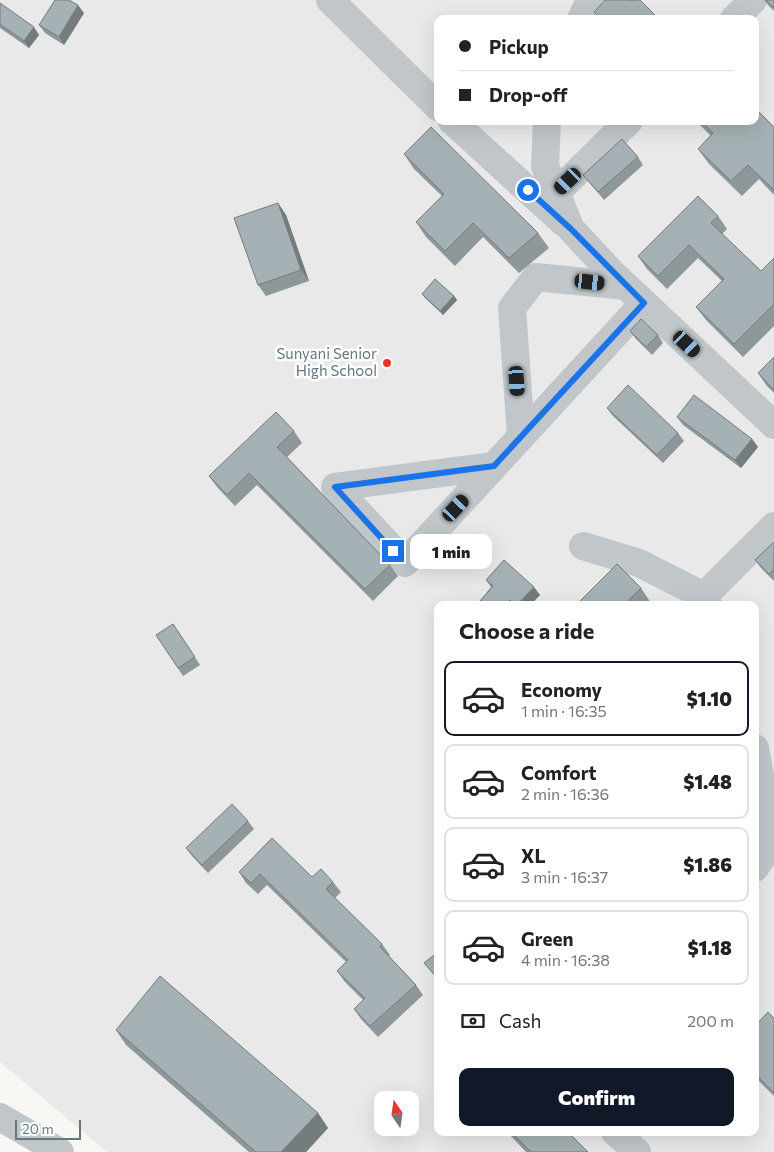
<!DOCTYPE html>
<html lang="en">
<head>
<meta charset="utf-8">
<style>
	body { margin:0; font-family:Commissioner,sans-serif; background:#f6f6f6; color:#222; height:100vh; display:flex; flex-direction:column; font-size:19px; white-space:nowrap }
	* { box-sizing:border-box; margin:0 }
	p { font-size:16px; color:#767676 }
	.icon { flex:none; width:28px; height:28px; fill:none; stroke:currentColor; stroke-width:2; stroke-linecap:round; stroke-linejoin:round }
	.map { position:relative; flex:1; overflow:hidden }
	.side { position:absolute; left:434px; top:601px; width:325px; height:535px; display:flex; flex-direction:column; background:#fff; border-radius:10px; box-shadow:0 5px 20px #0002 }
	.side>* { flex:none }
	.top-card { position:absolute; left:434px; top:15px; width:325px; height:110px; border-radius:10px; box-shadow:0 5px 20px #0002; display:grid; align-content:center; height:110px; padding:0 25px; background:#fff }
	.needle { width:32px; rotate:347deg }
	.controls { position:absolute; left:374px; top:1091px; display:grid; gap:10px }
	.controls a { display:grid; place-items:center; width:45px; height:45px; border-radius:10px; background:#fff; box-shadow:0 5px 20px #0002; font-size:25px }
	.scale { position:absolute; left:15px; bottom:12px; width:66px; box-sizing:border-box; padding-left:5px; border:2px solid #627880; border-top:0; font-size:14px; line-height:18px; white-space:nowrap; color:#627880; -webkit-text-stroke:4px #fff; paint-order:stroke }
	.end { position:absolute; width:22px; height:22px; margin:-11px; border:6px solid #1a73e8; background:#fff; box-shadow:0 0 0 2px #fff }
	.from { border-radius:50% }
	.bubble { position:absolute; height:35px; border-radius:10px; background:#fff; box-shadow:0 5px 20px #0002; font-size:16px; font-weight:800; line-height:35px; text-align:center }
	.car { position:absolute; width:15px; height:30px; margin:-15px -8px; border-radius:6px; box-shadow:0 0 4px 1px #0007; background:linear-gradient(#222 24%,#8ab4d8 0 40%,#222 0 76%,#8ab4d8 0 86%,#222 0) }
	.top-card b { display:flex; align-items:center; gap:18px; height:48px; font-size:19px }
	.top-card b+b { border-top:1px solid #e0e0e0 }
	.top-card i { width:12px; height:12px; background:#222 }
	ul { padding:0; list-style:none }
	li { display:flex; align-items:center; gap:15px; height:75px; margin:0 10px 8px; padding:0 15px; border:2px solid #e0e0e0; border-radius:10px }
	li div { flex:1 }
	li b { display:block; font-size:19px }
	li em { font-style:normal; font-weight:800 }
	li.active { border-color:#111827 }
	li>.icon { width:45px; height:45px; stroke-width:1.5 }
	h2 { padding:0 25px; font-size:22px; line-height:60px }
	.pay { display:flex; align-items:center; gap:12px; height:55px; padding:0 25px; font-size:19px }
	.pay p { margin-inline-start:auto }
	.cta { display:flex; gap:10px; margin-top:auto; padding:10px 25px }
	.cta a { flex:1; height:58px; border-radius:10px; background:#111827; color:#fff; font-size:20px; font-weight:800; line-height:58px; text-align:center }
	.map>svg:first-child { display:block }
</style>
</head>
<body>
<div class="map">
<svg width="774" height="1152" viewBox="0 0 774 1152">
	<rect width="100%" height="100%" fill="#f8f7f4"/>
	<!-- built -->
	<path fill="#e8e9e8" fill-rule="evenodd" d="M 0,0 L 774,0 L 774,1152 L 107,1152 L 0,1062 ZM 438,19 L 755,19 L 755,121 L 438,121 ZM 438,605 L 755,605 L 755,1132 L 438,1132 ZM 382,1100 L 410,1100 L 410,1128 L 382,1128 Z"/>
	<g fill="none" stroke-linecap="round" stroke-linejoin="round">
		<!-- minor -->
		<path stroke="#c0c6c9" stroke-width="28" d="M 330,0 L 438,107
			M 581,19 L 590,0
			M 734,19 L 753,0
			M 452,121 L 564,223
			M 547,121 L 545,166 L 571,229 L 612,273 L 774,425
			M 556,193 L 629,121
			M 521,436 L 512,308 L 536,277 L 626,286
			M 494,466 L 335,487 L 405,563 L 644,303
			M 583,546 L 639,563 L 704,596
			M 708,605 L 704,596 L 774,526
			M 755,748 L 773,842
			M 755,868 L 774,840
			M 0,1117 L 60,1152
			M 615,1132 L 637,1152"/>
	</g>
	<!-- wall -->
	<path fill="#8e989b" d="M 764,0 L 774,0 L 774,11 L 768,5 Z
		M 0,3 L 39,35 L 29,48 L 0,28 Z
		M 84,13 L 64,45 L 45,33 L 39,25 Z
		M 696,121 L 755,121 L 774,127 L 774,195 L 759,179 L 742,196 L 709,164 L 698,149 L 711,136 Z
		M 404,154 L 538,233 L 549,248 L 519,273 L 483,237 L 455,266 L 426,237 L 416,222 L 442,196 L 414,169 Z
		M 638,157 L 643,165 L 604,200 L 589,182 L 583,175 Z
		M 278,203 L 286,215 L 309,281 L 266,296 L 258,285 Z
		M 718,216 L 727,229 L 722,234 L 761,271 L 774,258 L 774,326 L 743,357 L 706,320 L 696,307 L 722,281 L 698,258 L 667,289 L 647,269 L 638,256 Z
		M 422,294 L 454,296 L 457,300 L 443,315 L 425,298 Z
		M 630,331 L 658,335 L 663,343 L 652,355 L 636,339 Z
		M 774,357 L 774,393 L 767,386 L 758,373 Z
		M 607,408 L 678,433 L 684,441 L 663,463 L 612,415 Z
		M 677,417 L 752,439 L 758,447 L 741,468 L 683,425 Z
		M 294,431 L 302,443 L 287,457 L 390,565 L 398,576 L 373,601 L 257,485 L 235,506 L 217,487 L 209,476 Z
		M 774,542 L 774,581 L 761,568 L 755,560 Z
		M 486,580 L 540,595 L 530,605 L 483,605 L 480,601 L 491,587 Z
		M 641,588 L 651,603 L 649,605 L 576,605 Z
		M 173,624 L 200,665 L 183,676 L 156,635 Z
		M 248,821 L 254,829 L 208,873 L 192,856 L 186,848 Z
		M 239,872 L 312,877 L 333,882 L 341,892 L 335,898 L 382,944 L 390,955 L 389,956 L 416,985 L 423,995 L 378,1037 L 361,1019 L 354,1009 L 363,1000 L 345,982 L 337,971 L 346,962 L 267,885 L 258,894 L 246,883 Z
		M 774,1018 L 774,1096 L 755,1077 L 755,1026 Z
		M 116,1030 L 318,1113 L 328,1128 L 306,1152 L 249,1152 L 126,1045 Z
		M 507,1132 L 568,1132 L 588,1152 L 526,1152 Z"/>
	<!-- shaded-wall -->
	<path fill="#747c7e" d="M 78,5 L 84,13 L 64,45 L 59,37 Z
		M 34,27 L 39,35 L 29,48 L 24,41 Z
		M 278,203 L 286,215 L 309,281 L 301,270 Z
		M 454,296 L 457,300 L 443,315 L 440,311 Z
		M 752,439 L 758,447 L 741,468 L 735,460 Z
		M 534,587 L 540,595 L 530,605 L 517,605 Z
		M 510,600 L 514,605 L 506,605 Z
		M 318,1113 L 328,1128 L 306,1152 L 281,1152 Z"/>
	<!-- building -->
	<path fill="#a5b1b4" stroke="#747c7e" d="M 55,0 L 69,0 L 78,5 L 59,37 L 39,25 Z
		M 605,0 L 631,0 L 632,1 L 633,0 L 640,0 L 659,19 L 601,19 L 594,12 Z
		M 766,0 L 774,0 L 774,8 Z
		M 0,3 L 34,27 L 24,41 L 0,24 Z
		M 755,108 L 774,127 L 774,190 L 748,165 L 731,181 L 698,149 L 713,133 L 701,121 L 755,121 Z
		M 431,127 L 538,233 L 509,258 L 473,223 L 445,251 L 416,222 L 444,194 L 404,154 Z
		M 622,139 L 638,157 L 598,192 L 583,175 Z
		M 698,196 L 718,216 L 711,223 L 761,271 L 774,258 L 774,304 L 734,344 L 696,307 L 724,279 L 689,245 L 658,276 L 638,256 Z
		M 278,203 L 301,270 L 258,285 L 234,218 Z
		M 435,279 L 454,296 L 440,311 L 422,294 Z
		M 641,319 L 658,335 L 646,347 L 630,331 Z
		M 774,357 L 774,390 L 758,373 Z
		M 628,385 L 678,433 L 657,455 L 607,408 Z
		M 694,395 L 752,439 L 735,460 L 677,417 Z
		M 276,412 L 294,431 L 277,447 L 390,565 L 365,589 L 249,473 L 227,495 L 209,476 Z
		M 774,542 L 774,569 L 769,574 L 755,560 Z
		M 504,560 L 534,587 L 517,605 L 515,605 L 510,600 L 506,605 L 485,605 L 480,601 L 493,586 L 486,580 Z
		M 617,564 L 641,588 L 624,605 L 576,605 Z
		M 173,624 L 195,657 L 178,668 L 156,635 Z
		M 232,804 L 248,821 L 202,865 L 186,848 Z
		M 272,838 L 312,877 L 321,869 L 333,882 L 326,889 L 382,944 L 380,947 L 416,985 L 370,1026 L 354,1009 L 365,998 L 337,971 L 348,960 L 260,874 L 251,883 L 239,872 Z
		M 438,952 L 438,979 L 424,963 Z
		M 160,976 L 318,1113 L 281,1152 L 256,1152 L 116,1030 Z
		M 768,1012 L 774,1018 L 774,1093 L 755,1074 L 755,1026 Z
		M 511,1132 L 568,1132 L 588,1152 L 531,1152 Z"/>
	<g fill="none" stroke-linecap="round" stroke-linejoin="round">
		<!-- route -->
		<path stroke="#1a73e8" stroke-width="6" d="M 393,551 L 335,487 L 494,466 L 644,303 L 571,229 L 528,190"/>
	</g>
	<!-- markers -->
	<circle fill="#e73425" stroke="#fff" stroke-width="2" cx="387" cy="363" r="5"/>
	<g text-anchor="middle" stroke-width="5" stroke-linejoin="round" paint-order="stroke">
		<!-- poi labels -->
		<g font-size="15" fill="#627880" stroke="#fff" text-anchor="end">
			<text x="377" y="359">Sunyani Senior<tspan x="377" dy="17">High School</tspan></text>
		</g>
	</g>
</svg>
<div class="controls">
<a><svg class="needle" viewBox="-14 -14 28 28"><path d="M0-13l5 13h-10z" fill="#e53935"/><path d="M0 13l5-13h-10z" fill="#767676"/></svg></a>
</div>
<div class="scale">20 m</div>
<i class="end from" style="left:528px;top:190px"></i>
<i class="end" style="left:393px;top:551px"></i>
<div class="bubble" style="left:410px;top:534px;width:82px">1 min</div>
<i class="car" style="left:568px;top:181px;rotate:226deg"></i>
<i class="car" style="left:590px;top:282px;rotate:96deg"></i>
<i class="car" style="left:687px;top:344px;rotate:133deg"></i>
<i class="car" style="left:517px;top:381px;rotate:176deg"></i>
<i class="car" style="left:456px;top:508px;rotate:43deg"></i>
<div class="top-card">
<b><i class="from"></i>Pickup</b>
<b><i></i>Drop-off</b>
</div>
<section class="side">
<h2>Choose a ride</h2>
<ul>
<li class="active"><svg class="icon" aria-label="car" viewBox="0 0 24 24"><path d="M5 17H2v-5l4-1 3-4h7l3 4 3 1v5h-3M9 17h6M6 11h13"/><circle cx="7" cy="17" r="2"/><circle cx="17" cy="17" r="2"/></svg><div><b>Economy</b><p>1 min · 16:35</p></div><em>$1.10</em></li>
<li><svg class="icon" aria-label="car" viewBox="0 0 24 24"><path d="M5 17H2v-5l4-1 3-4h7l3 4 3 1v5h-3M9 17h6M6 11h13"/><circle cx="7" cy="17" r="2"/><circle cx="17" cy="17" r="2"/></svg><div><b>Comfort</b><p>2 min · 16:36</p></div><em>$1.48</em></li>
<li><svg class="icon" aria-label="car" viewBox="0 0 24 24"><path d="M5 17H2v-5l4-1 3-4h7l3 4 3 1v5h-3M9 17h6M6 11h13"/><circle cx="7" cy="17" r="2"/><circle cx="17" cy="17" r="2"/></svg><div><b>XL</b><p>3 min · 16:37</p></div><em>$1.86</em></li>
<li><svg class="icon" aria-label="car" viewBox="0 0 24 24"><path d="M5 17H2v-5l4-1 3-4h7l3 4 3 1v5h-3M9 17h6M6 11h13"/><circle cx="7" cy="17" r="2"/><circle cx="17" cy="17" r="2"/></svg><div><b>Green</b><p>4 min · 16:38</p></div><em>$1.18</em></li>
</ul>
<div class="pay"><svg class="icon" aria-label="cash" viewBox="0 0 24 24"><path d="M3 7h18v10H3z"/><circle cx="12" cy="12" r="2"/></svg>Cash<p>200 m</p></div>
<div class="cta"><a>Confirm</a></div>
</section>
</div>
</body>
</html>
